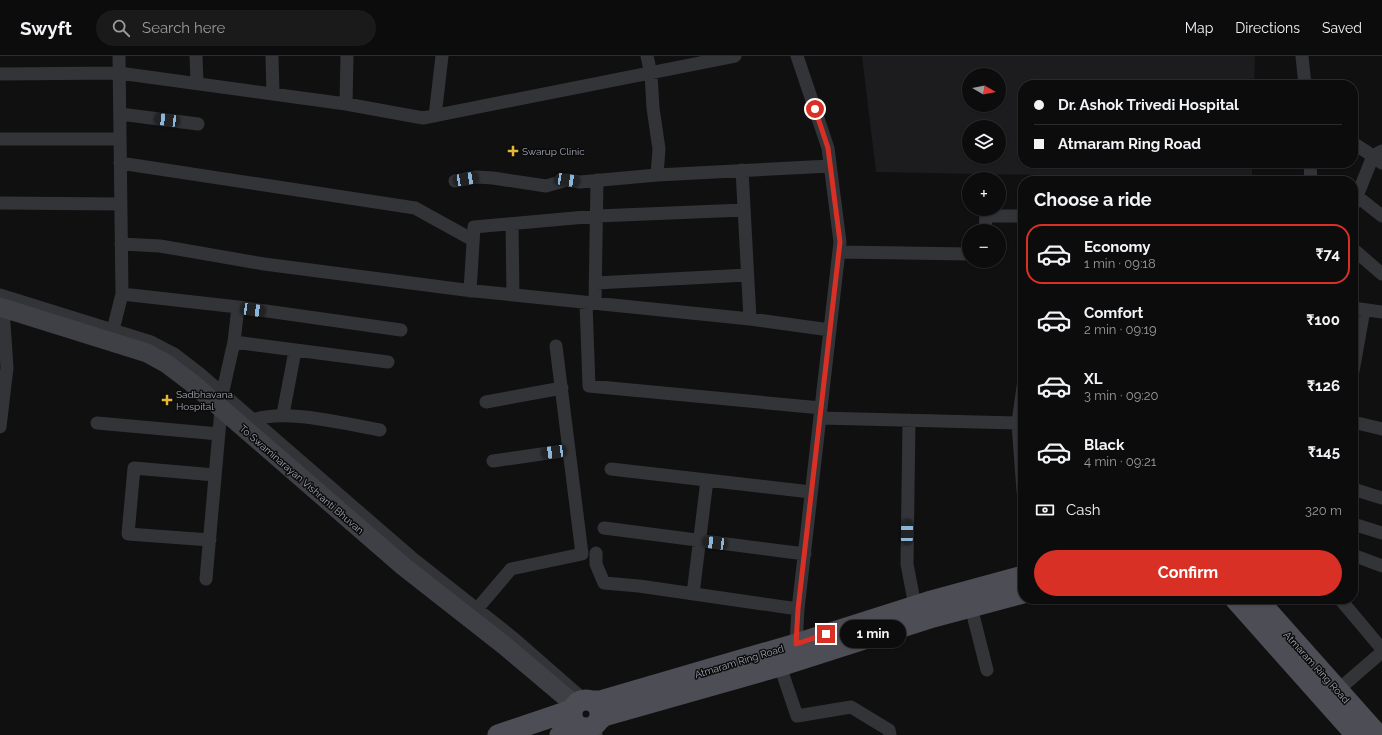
<!DOCTYPE html>
<html lang="en">
<head>
<meta charset="utf-8">
<style>
	body { margin:0; font-family:Raleway,sans-serif; background:#1a1a1b; color:#f1f3f6; height:100vh; display:flex; flex-direction:column; font-size:15px; white-space:nowrap }
	* { box-sizing:border-box; margin:0 }
	p { font-size:13px; color:#9a9b9d }
	.icon { flex:none; width:22px; height:22px; fill:none; stroke:currentColor; stroke-width:2; stroke-linecap:round; stroke-linejoin:round }
	.map { position:relative; flex:1; overflow:hidden }
	.panel { position:absolute; left:1018px; top:120px; width:340px; height:428px; display:flex; flex-direction:column; background:#0c0c0d; border-radius:16px; box-shadow:0 1px 3px #0004,0 0 0 1px #2c2c2e }
	.panel>* { flex:none }
	.hud { position:absolute; left:1018px; top:24px; width:340px; height:88px; border-radius:16px; box-shadow:0 1px 3px #0004,0 0 0 1px #2c2c2e; display:grid; align-content:center; height:88px; padding:0 16px; background:#0c0c0d }
	.needle { width:26px; rotate:99deg }
	.buttons { position:absolute; left:962px; top:12px; display:grid; gap:8px }
	.buttons a { display:grid; place-items:center; width:44px; height:44px; border-radius:50%; background:#0c0c0d; box-shadow:0 1px 3px #0004,0 0 0 1px #2c2c2e; font-size:20px }
	.end { position:absolute; width:18px; height:18px; margin:-9px; border:5px solid #d93025; background:#fff; box-shadow:0 0 0 2px #fff }
	.from { border-radius:50% }
	.bubble { position:absolute; height:28px; border-radius:14px; background:#0c0c0d; box-shadow:0 1px 3px #0004,0 0 0 1px #2c2c2e; font-size:13px; font-weight:700; line-height:28px; text-align:center }
	.car { position:absolute; width:12px; height:24px; margin:-12px -6px; border-radius:5px; box-shadow:0 0 3px 1px #0007; background:linear-gradient(#222 24%,#8ab4d8 0 40%,#222 0 76%,#8ab4d8 0 86%,#222 0) }
	.hud b { display:flex; align-items:center; gap:14px; height:38px; font-size:15px }
	.hud b+b { border-top:1px solid #2c2c2e }
	.hud i { width:10px; height:10px; background:#f1f3f6 }
	ul { padding:0; list-style:none }
	li { display:flex; align-items:center; gap:12px; height:60px; margin:0 8px 6px; padding:0 8px; border:2px solid transparent; border-radius:16px }
	li div { flex:1 }
	li b { display:block; font-size:15px }
	li em { font-style:normal; font-weight:700 }
	li.current { border-color:#d93025 }
	li>.icon { width:36px; height:36px; stroke-width:1.5 }
	h2 { padding:0 16px; font-size:18px; line-height:48px }
	.pay { display:flex; align-items:center; gap:10px; height:44px; padding:0 16px; font-size:15px }
	.pay p { margin-inline-start:auto }
	.primary-button { display:flex; gap:8px; margin-top:auto; padding:8px 16px }
	.primary-button a { flex:1; height:46px; border-radius:24px; background:#d93025; color:#fff; font-size:16px; font-weight:700; line-height:46px; text-align:center }
	header { display:flex; align-items:center; gap:24px; box-sizing:border-box; height:56px; padding:0 20px; background:#0c0c0d; border-bottom:1px solid #2c2c2e }
	header strong { font-size:19px }
	nav { display:flex; gap:22px; margin-inline-start:auto; font-size:14px }
	.search { width:280px; height:36px; background:#1a1a1b; display:flex; align-items:center; gap:10px; box-sizing:border-box; padding:0 14px; border-radius:22px; color:#9a9b9d; font-size:15px }
	.map>svg:first-child { display:block }
</style>
</head>
<body>
<header>
<strong>Swyft</strong>
<div class="search"><svg class="icon" aria-label="search" viewBox="0 0 24 24"><circle cx="10" cy="10" r="6"/><path d="M15 15l6 6"/></svg>Search here</div>
<nav><a>Map</a><a>Directions</a><a>Saved</a></nav>
</header>
<div class="map">
<svg width="1382" height="679" viewBox="0 0 1382 679">
	<rect width="100%" height="100%" fill="#101011"/>
	<!-- built -->
	<path fill="#1c1c1e" fill-rule="evenodd" d="M 862,0 L 1255,0 L 1254,29 L 1023,29 L 1023,107 L 1252,107 L 1252,123 L 876,116 ZM 969,19 L 999,19 L 999,49 L 969,49 ZM 969,71 L 999,71 L 999,101 L 969,101 Z"/>
	<g fill="none" stroke-linecap="round" stroke-linejoin="round">
		<!-- street -->
		<path stroke="#333438" stroke-width="13" d="M 196,0 L 197,27
			M 272,0 L 273,37
			M 647,0 L 651,18 L 653,52 L 659,93 L 657,119
			M 1302,0 L 1305,29
			M 0,18 L 119,17 L 346,48 L 423,62 L 735,0
			M 346,48 L 347,0
			M 120,58 L 198,68
			M 435,60 L 442,0
			M 0,83 L 120,83
			M 1353,87 L 1373,100 L 1382,95
			M 120,107 L 415,152 L 473,184
			M 1310,107 L 1311,125
			M 742,114 L 750,263
			M 455,125 L 476,121 L 493,122 L 546,130 L 567,124 L 580,126 L 657,119 L 830,110
			M 1358,141 L 1382,160
			M 0,147 L 121,148
			M 1353,150 L 1373,100 L 1382,107
			M 512,168 L 513,239
			M 985,175 L 986,160 L 1023,160
			M 121,188 L 160,190 L 264,208 L 465,234 L 750,263 L 830,274
			M 1353,193 L 1382,218
			M 839,196 L 969,198
			M 596,227 L 747,219
			M 470,235 L 474,171 L 597,160 L 744,154
			M 122,238 L 238,251 L 401,274
			M 0,239 L 151,286 L 174,298 L 200,318 L 411,501 L 512,581 L 584,644
			M 586,247 L 589,330 L 821,352
			M 595,247 L 597,124
			M 1353,252 L 1382,256
			M 113,274 L 122,238 L 119,0
			M 234,286 L 388,306
			M 1353,315 L 1364,254
			M 1023,331 L 1018,367 L 1023,435
			M 222,339 L 234,286 L 238,251
			M 486,346 L 562,332
			M 283,358 L 295,295
			M 820,362 L 1018,367
			M 253,364 C 285,352 345,368 380,374
			M 909,364 L 907,508 L 915,550
			M 1353,366 L 1382,373
			M 97,367 L 219,378
			M 0,371 L 7,312 L 3,252
			M 493,405 L 569,394
			M 611,413 L 811,436
			M 1353,433 L 1382,442
			M 1353,468 L 1382,477
			M 604,472 L 805,498
			M 210,484 L 128,478 L 134,412 L 215,419
			M 596,497 L 596,508 L 604,527 L 639,530 L 798,553
			M 1353,499 L 1382,510
			M 206,523 L 221,353
			M 693,538 L 707,424
			M 1340,543 L 1382,593
			M 971,551 L 987,614
			M 477,553 L 511,513 L 582,498 L 556,290
			M 796,588 L 798,553 L 840,186 L 828,92 L 797,0
			M 780,610 L 797,660 L 851,651 L 889,674 L 890,679
			M 1338,634 L 1382,596"/>
		<!-- secondary -->
		<path stroke="#3f4046" stroke-width="19" d="M 0,251 L 147,297 L 167,308 L 192,327 L 403,510 L 505,590 L 575,649
			M 591,672 L 593,679"/>
		<!-- primary -->
		<path stroke="#4d4e55" stroke-width="21" d="M 1235,543 L 1356,679
			M 1257,543 L 1378,679
			M572 658a14 14 0 1 1 28 0a14 14 0 1 1-28 0Z
			M 592,645 L 600,645 L 796,588 L 928,546 L 1023,520
			M 598,665 L 604,660 L 780,610 L 933,561 L 1023,537
			M 498,679 L 572,654
			M 560,679 L 580,671"/>
	</g>
	<g fill="none" stroke-linecap="round" stroke-linejoin="round">
		<!-- route -->
		<path stroke="#d93025" stroke-width="5" d="M 815,53 L 828,92 L 840,186 L 798,553 L 796,588 L 826,578"/>
	</g>
	<!-- markers -->
	<g fill="#e3b836" stroke="#0b0b0c" stroke-width="1.5">
		<path d="M511 89h4v4h4v4h-4v4h-4v-4h-4v-4h4z"/>
		<path d="M165 338h4v4h4v4h-4v4h-4v-4h-4v-4h4z"/>
	</g>
	<g text-anchor="middle" stroke-width="3" stroke-linejoin="round" paint-order="stroke">
		<!-- poi labels -->
		<g font-size="10" fill="#a2a5b1" stroke="#0b0b0c" text-anchor="start">
			<text x="522" y="99">Swarup Clinic</text>
			<text x="176" y="342">Sadbhavana<tspan x="176" dy="12">Hospital</tspan></text>
		</g>
		<!-- street labels -->
		<g font-size="10" fill="#a2a5b1" stroke="#0b0b0c">
			<text transform="translate(302 423) rotate(41)" y="4">To Swaminarayan Vishranti Bhuvan</text>
			<text transform="translate(739 605) rotate(-17)" y="4">Atmaram Ring Road</text>
			<text transform="translate(1317 611) rotate(48)" y="4">Atmaram Ring Road</text>
		</g>
	</g>
</svg>
<div class="buttons">
<a><svg class="needle" viewBox="-14 -14 28 28"><path d="M0-13l5 13h-10z" fill="#e53935"/><path d="M0 13l5-13h-10z" fill="#9a9b9d"/></svg></a>
<a><svg class="icon" aria-label="layers" viewBox="0 0 24 24"><path d="M12 4l9 5-9 5-9-5zM3 14l9 5 9-5"/></svg></a>
<a>+</a>
<a>−</a>
</div>
<i class="end from" style="left:815px;top:53px"></i>
<i class="end" style="left:826px;top:578px"></i>
<div class="bubble" style="left:840px;top:564px;width:66px">1 min</div>
<i class="car" style="left:167px;top:64px;rotate:277deg"></i>
<i class="car" style="left:466px;top:123px;rotate:81deg"></i>
<i class="car" style="left:567px;top:124px;rotate:99deg"></i>
<i class="car" style="left:253px;top:254px;rotate:98deg"></i>
<i class="car" style="left:554px;top:396px;rotate:262deg"></i>
<i class="car" style="left:907px;top:476px;rotate:1deg"></i>
<i class="car" style="left:715px;top:487px;rotate:277deg"></i>
<div class="hud">
<b><i class="from"></i>Dr. Ashok Trivedi Hospital</b>
<b><i></i>Atmaram Ring Road</b>
</div>
<section class="panel">
<h2>Choose a ride</h2>
<ul>
<li class="current"><svg class="icon" aria-label="car" viewBox="0 0 24 24"><path d="M5 17H2v-5l4-1 3-4h7l3 4 3 1v5h-3M9 17h6M6 11h13"/><circle cx="7" cy="17" r="2"/><circle cx="17" cy="17" r="2"/></svg><div><b>Economy</b><p>1 min · 09:18</p></div><em>₹74</em></li>
<li><svg class="icon" aria-label="car" viewBox="0 0 24 24"><path d="M5 17H2v-5l4-1 3-4h7l3 4 3 1v5h-3M9 17h6M6 11h13"/><circle cx="7" cy="17" r="2"/><circle cx="17" cy="17" r="2"/></svg><div><b>Comfort</b><p>2 min · 09:19</p></div><em>₹100</em></li>
<li><svg class="icon" aria-label="car" viewBox="0 0 24 24"><path d="M5 17H2v-5l4-1 3-4h7l3 4 3 1v5h-3M9 17h6M6 11h13"/><circle cx="7" cy="17" r="2"/><circle cx="17" cy="17" r="2"/></svg><div><b>XL</b><p>3 min · 09:20</p></div><em>₹126</em></li>
<li><svg class="icon" aria-label="car" viewBox="0 0 24 24"><path d="M5 17H2v-5l4-1 3-4h7l3 4 3 1v5h-3M9 17h6M6 11h13"/><circle cx="7" cy="17" r="2"/><circle cx="17" cy="17" r="2"/></svg><div><b>Black</b><p>4 min · 09:21</p></div><em>₹145</em></li>
</ul>
<div class="pay"><svg class="icon" aria-label="cash" viewBox="0 0 24 24"><path d="M3 7h18v10H3z"/><circle cx="12" cy="12" r="2"/></svg>Cash<p>320 m</p></div>
<div class="primary-button"><a>Confirm</a></div>
</section>
</div>
</body>
</html>
